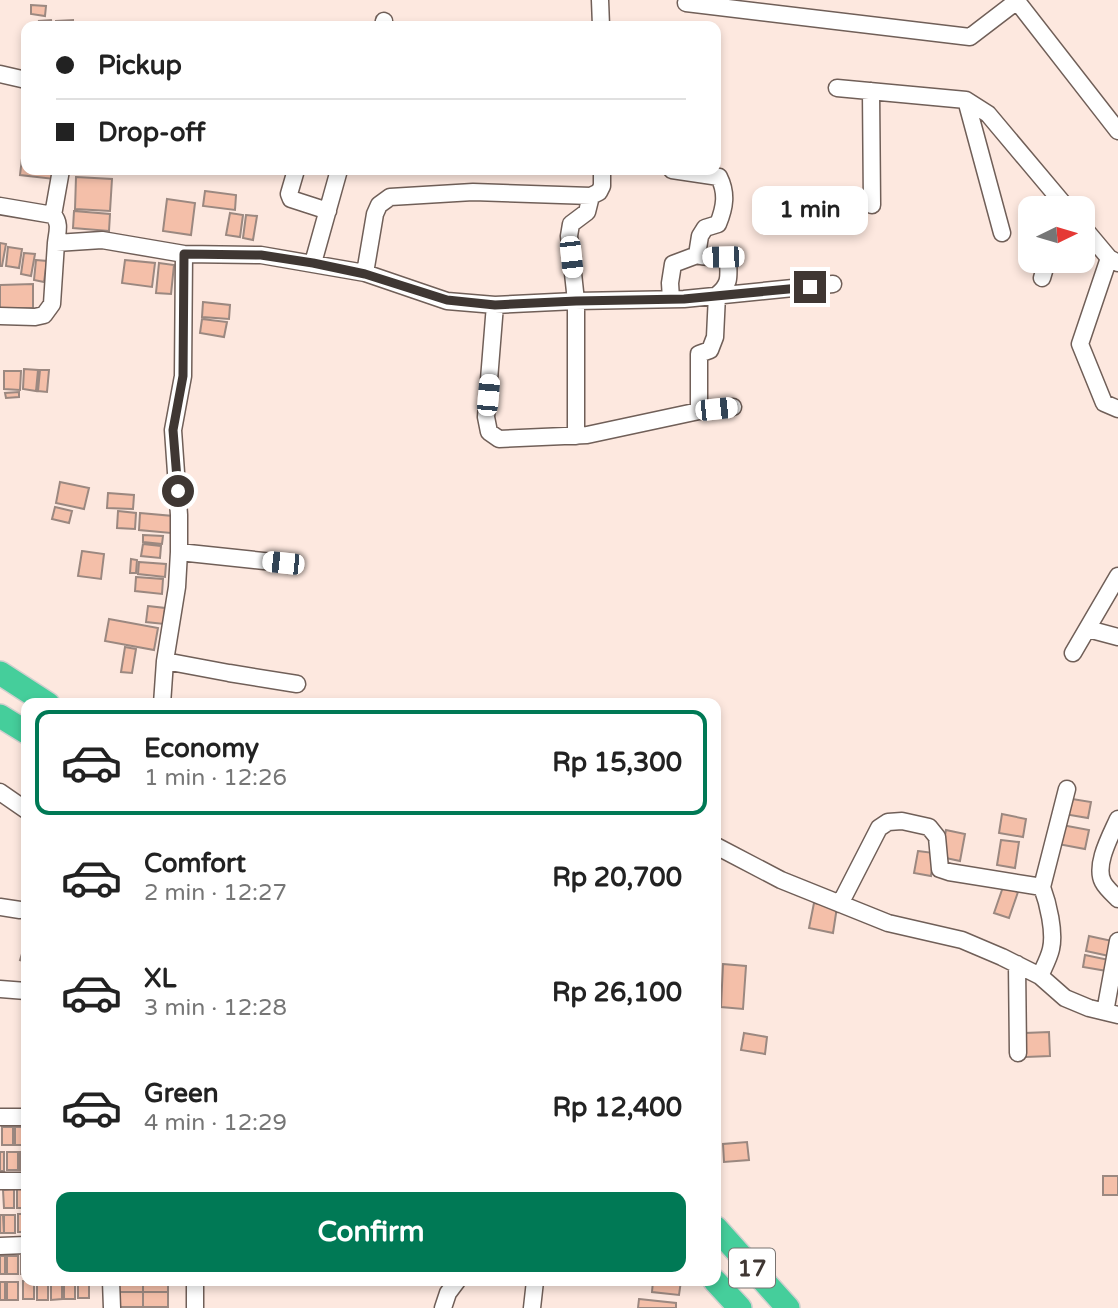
<!DOCTYPE html>
<html lang="en">
<head>
<meta charset="utf-8">
<style>
	body { margin:0; font-family:"Varela Round",sans-serif; background:#f2f2f2; color:#222; height:100vh; display:flex; flex-direction:column; font-size:26px; white-space:nowrap }
	* { box-sizing:border-box; margin:0 }
	p { font-size:23px; color:#767676 }
	.icon { flex:none; width:38px; height:38px; fill:none; stroke:currentColor; stroke-width:2; stroke-linecap:round; stroke-linejoin:round }
	.map { position:relative; flex:1; overflow:hidden }
	.side { position:absolute; left:21px; top:698px; width:700px; height:588px; display:flex; flex-direction:column; background:#fff; border-radius:14px; box-shadow:0 4px 10px #0003 }
	.side>* { flex:none }
	.banner { position:absolute; left:21px; top:21px; width:700px; height:154px; border-radius:14px; box-shadow:0 4px 10px #0003; display:grid; align-content:center; height:154px; padding:0 35px; background:#fff }
	.needle { width:46px; rotate:85deg }
	.tools { position:absolute; left:1018px; top:196px; display:grid; gap:14px }
	.tools a { display:grid; place-items:center; width:77px; height:77px; border-radius:14px; background:#fff; box-shadow:0 4px 10px #0003; font-size:35px }
	.end { position:absolute; width:32px; height:32px; margin:-16px; border:9px solid #3f3733; background:#fff; box-shadow:0 0 0 4px #fff }
	.from { border-radius:50% }
	.bubble { position:absolute; height:49px; border-radius:14px; background:#fff; box-shadow:0 4px 10px #0003; font-size:23px; font-weight:800; line-height:49px; text-align:center }
	.car { position:absolute; width:21px; height:42px; margin:-21px -10px; border-radius:9px; box-shadow:0 0 5px 2px #0007; background:linear-gradient(#fff 24%,#345 0 40%,#fff 0 76%,#345 0 86%,#fff 0) }
	.banner b { display:flex; align-items:center; gap:24px; height:66px; font-size:26px }
	.banner b+b { border-top:2px solid #e0e0e0 }
	.banner i { width:18px; height:18px; background:#222 }
	ul { padding:12px 0 0; list-style:none }
	li { display:flex; align-items:center; gap:21px; height:105px; margin:0 14px 10px; padding:0 21px; border:4px solid transparent; border-radius:14px }
	li div { flex:1 }
	li b { display:block; font-size:26px }
	li em { font-style:normal; font-weight:800 }
	li.selected { border-color:#007955 }
	li>.icon { width:63px; height:63px; stroke-width:1.5 }
	.cta { display:flex; gap:14px; margin-top:auto; padding:14px 35px }
	.cta a { flex:1; height:80px; border-radius:14px; background:#007955; color:#fff; font-size:28px; font-weight:800; line-height:80px; text-align:center }
	.map>svg:first-child { display:block }
</style>
</head>
<body>
<div class="map">
<svg width="1118" height="1308" viewBox="0 0 1118 1308">
	<rect width="100%" height="100%" fill="#fde8df"/>
	<!-- building -->
	<path fill="#f4bfa9" stroke="#9b8880" stroke-width="2" d="M 31,5 L 46,6 L 45,16 L 31,14 Z
		M 51,20 L 52,26 L 40,26 L 39,21 Z
		M 73,20 L 73,26 L 56,26 L 56,21 Z
		M 23,150 L 26,150 L 26,170 L 55,170 L 54,179 L 20,175 Z
		M 76,177 L 112,179 L 110,211 L 75,209 Z
		M 205,191 L 236,195 L 235,210 L 203,206 Z
		M 167,199 L 195,203 L 191,235 L 163,231 Z
		M 74,211 L 110,214 L 109,231 L 73,228 Z
		M 230,213 L 243,215 L 240,237 L 226,235 Z
		M 246,215 L 257,216 L 253,240 L 243,238 Z
		M 0,243 L 6,244 L 2,266 L 0,266 Z
		M 8,247 L 22,249 L 19,268 L 6,266 Z
		M 24,253 L 35,254 L 31,276 L 21,274 Z
		M 36,260 L 47,261 L 44,282 L 34,280 Z
		M 125,260 L 155,263 L 152,287 L 122,283 Z
		M 159,263 L 174,265 L 171,294 L 156,293 Z
		M 33,284 L 33,308 L 0,309 L 0,285 Z
		M 203,302 L 230,305 L 229,319 L 202,317 Z
		M 202,319 L 227,322 L 224,337 L 200,333 Z
		M 24,369 L 38,370 L 36,391 L 23,389 Z
		M 40,370 L 49,370 L 47,392 L 38,391 Z
		M 4,371 L 21,371 L 20,390 L 4,389 Z
		M 19,392 L 19,397 L 6,398 L 5,393 Z
		M 60,482 L 89,488 L 84,509 L 56,503 Z
		M 108,493 L 134,495 L 133,509 L 107,508 Z
		M 55,507 L 72,511 L 69,523 L 52,519 Z
		M 118,511 L 136,513 L 135,529 L 117,528 Z
		M 140,513 L 173,516 L 171,533 L 139,530 Z
		M 143,535 L 163,536 L 162,544 L 143,542 Z
		M 143,544 L 161,546 L 160,558 L 141,556 Z
		M 82,551 L 104,554 L 101,579 L 78,576 Z
		M 131,559 L 137,560 L 136,573 L 130,573 Z
		M 139,562 L 166,564 L 165,577 L 138,574 Z
		M 136,577 L 163,579 L 162,594 L 135,591 Z
		M 148,606 L 165,608 L 164,624 L 146,622 Z
		M 109,619 L 158,628 L 154,650 L 105,641 Z
		M 125,647 L 136,649 L 132,673 L 121,672 Z
		M 1066,798 L 1091,802 L 1088,818 L 1064,814 Z
		M 1002,814 L 1026,819 L 1023,837 L 999,833 Z
		M 1062,825 L 1089,830 L 1085,849 L 1058,844 Z
		M 946,830 L 965,834 L 960,861 L 941,857 Z
		M 1001,840 L 1019,842 L 1015,868 L 997,865 Z
		M 918,851 L 934,853 L 931,876 L 914,873 Z
		M 1003,887 L 1018,892 L 1009,918 L 994,913 Z
		M 814,903 L 837,907 L 833,933 L 809,928 Z
		M 1089,936 L 1112,941 L 1109,956 L 1086,951 Z
		M 26,941 L 26,962 L 20,960 Z
		M 1085,955 L 1109,960 L 1107,971 L 1083,967 Z
		M 723,964 L 746,966 L 743,1009 L 721,1007 Z
		M 1049,1032 L 1050,1056 L 1026,1057 L 1025,1033 Z
		M 744,1033 L 767,1037 L 765,1054 L 741,1050 Z
		M 2,1127 L 13,1127 L 13,1145 L 2,1145 Z
		M 15,1127 L 26,1127 L 26,1145 L 15,1145 Z
		M 747,1142 L 749,1160 L 724,1162 L 723,1144 Z
		M 0,1152 L 4,1152 L 4,1171 L 0,1171 Z
		M 7,1152 L 18,1152 L 18,1170 L 7,1170 Z
		M 20,1152 L 26,1152 L 26,1170 L 20,1170 Z
		M 1103,1176 L 1118,1176 L 1118,1195 L 1103,1195 Z
		M 14,1189 L 14,1208 L 4,1208 L 3,1190 Z
		M 17,1189 L 26,1189 L 26,1208 L 17,1208 Z
		M 18,1214 L 26,1214 L 26,1232 L 18,1232 Z
		M 0,1215 L 3,1215 L 4,1233 L 0,1233 Z
		M 4,1215 L 15,1215 L 15,1233 L 4,1233 Z
		M 0,1256 L 5,1256 L 5,1274 L 0,1274 Z
		M 7,1256 L 18,1256 L 18,1274 L 7,1274 Z
		M 21,1256 L 26,1256 L 26,1274 L 21,1274 Z
		M 23,1281 L 34,1281 L 34,1299 L 23,1299 Z
		M 51,1281 L 62,1281 L 62,1299 L 51,1300 Z
		M 64,1281 L 75,1281 L 75,1299 L 64,1299 Z
		M 78,1281 L 89,1281 L 89,1298 L 78,1298 Z
		M 117,1281 L 143,1281 L 143,1292 L 117,1292 Z
		M 143,1281 L 168,1281 L 168,1292 L 143,1292 Z
		M 653,1281 L 681,1281 L 679,1295 L 652,1292 Z
		M 0,1282 L 5,1282 L 5,1300 L 0,1300 Z
		M 7,1282 L 18,1282 L 18,1300 L 7,1300 Z
		M 37,1282 L 48,1282 L 48,1300 L 37,1300 Z
		M 117,1292 L 143,1292 L 143,1307 L 117,1307 Z
		M 143,1292 L 168,1292 L 168,1307 L 143,1307 Z
		M 639,1299 L 676,1303 L 676,1308 L 638,1308 Z"/>
	<g fill="none" stroke-linecap="round" stroke-linejoin="round">
		<!-- minor casing -->
		<g stroke="#705f58" stroke-width="19">
			<path id="minor" d="M 600,0 L 601,26
				M 1016,0 L 1118,131
				M 686,3 L 970,37 L 1017,1
				M 383,26 L 384,21
				M 0,74 L 26,80
				M 837,88 L 966,100 L 988,114 L 1067,208
				M 871,91 L 872,205
				M 966,100 L 1002,233
				M 296,170 L 289,194 L 291,199 L 328,211
				M 672,170 L 719,177 C 727,193 725,207 718,224 L 705,228 L 700,236 L 697,255 C 708,259 719,254 728,261 C 729,277 730,285 717,295 L 715,337 L 710,350 L 699,354 L 699,411
				M 0,206 L 53,215 C 61,223 57,233 56,243 L 102,240 L 184,254 L 261,255 L 365,273 L 447,301 L 495,305 L 576,301 L 684,299 L 833,284
				M 53,215 L 61,170
				M 1083,227 L 1109,258 L 1118,263
				M 1109,258 L 1080,344 L 1104,403 L 1118,409
				M 313,263 L 339,170
				M 365,273 L 375,214 L 379,205 L 390,197 L 473,192 L 591,196 L 599,192 L 602,186 L 602,170
				M 1042,278 L 1047,261
				M 671,299 L 670,283 L 673,264 L 697,255
				M 495,305 L 486,417 L 489,432 L 499,439 L 587,435 L 699,411 L 733,407
				M 0,316 L 35,317 L 44,315 L 52,304 L 56,243
				M 576,436 L 576,301 L 569,236 L 571,224 L 587,212 L 591,196
				M 179,552 L 283,563
				M 1088,629 L 1118,637
				M 1073,653 L 1118,576
				M 165,661 L 229,673 L 297,684
				M 162,704 L 165,661 L 177,587 L 179,552 L 179,515 L 173,430 L 183,376 L 184,254
				M 0,792 L 26,810
				M 1118,819 C 1111,835 1094,865 1103,882 C 1106,888 1113,894 1118,899
				M 716,846 L 781,880 L 888,923 L 962,940 L 1002,957 L 1040,976 L 1065,998 L 1089,1008 L 1118,1015
				M 840,904 L 879,828 L 888,822 L 902,821 L 929,827 L 937,837 L 940,869 L 949,872 L 1042,887
				M 0,907 L 20,910
				M 1017,964 L 1018,1053
				M 1040,976 C 1044,967 1049,958 1051,949 C 1055,932 1048,903 1042,887 L 1067,789
				M 0,989 L 26,991
				M 1105,1012 L 1118,941
				M 0,1117 L 26,1117
				M 0,1181 L 26,1181
				M 0,1246 L 26,1245
				M 111,1281 L 112,1308
				M 195,1281 L 195,1308
				M 443,1308 L 448,1293 L 457,1281
				M 532,1308 L 535,1281"/>
		</g>
		<!-- highway casing -->
		<g stroke="#d1cfce" stroke-width="26">
			<path id="highway" d="M 0,673 L 48,704
				M 0,716 L 26,732
				M 716,1228 L 788,1308
				M 715,1281 L 740,1308"/>
		</g>
		<!-- minor -->
		<use href="#minor" stroke="#fff" stroke-width="16"/>
		<!-- highway -->
		<use href="#highway" stroke="#45ce9b" stroke-width="23"/>
	</g>
	<g fill="none" stroke-linecap="round" stroke-linejoin="round">
		<!-- route -->
		<path stroke="#3f3733" stroke-width="9" d="M 178,491 L 173,430 L 183,376 L 184,254 L 261,255 L 313,263 L 365,274 L 447,300 L 495,305 L 576,301 L 684,299 L 810,287"/>
	</g>
	<g text-anchor="middle" stroke-width="5" stroke-linejoin="round" paint-order="stroke">
		<!-- shield labels -->
		<rect fill="#fff" stroke="#797370" stroke-width="2" x="729" y="1248.5" width="46" height="39" rx="5"/>
		<g font-size="23" font-weight="bold" fill="#3f3733">
			<text x="752" y="1276">17</text>
		</g>
	</g>
</svg>
<div class="tools">
<a><svg class="needle" viewBox="-14 -14 28 28"><path d="M0-13l5 13h-10z" fill="#e53935"/><path d="M0 13l5-13h-10z" fill="#767676"/></svg></a>
</div>
<i class="end from" style="left:178px;top:491px"></i>
<i class="end" style="left:810px;top:287px"></i>
<div class="bubble" style="left:752px;top:186px;width:116px">1 min</div>
<i class="car" style="left:571px;top:257px;rotate:174deg"></i>
<i class="car" style="left:723px;top:257px;rotate:269deg"></i>
<i class="car" style="left:488px;top:395px;rotate:5deg"></i>
<i class="car" style="left:716px;top:409px;rotate:84deg"></i>
<i class="car" style="left:283px;top:563px;rotate:276deg"></i>
<div class="banner">
<b><i class="from"></i>Pickup</b>
<b><i></i>Drop-off</b>
</div>
<section class="side">
<ul>
<li class="selected"><svg class="icon" aria-label="car" viewBox="0 0 24 24"><path d="M5 17H2v-5l4-1 3-4h7l3 4 3 1v5h-3M9 17h6M6 11h13"/><circle cx="7" cy="17" r="2"/><circle cx="17" cy="17" r="2"/></svg><div><b>Economy</b><p>1 min · 12:26</p></div><em>Rp 15,300</em></li>
<li><svg class="icon" aria-label="car" viewBox="0 0 24 24"><path d="M5 17H2v-5l4-1 3-4h7l3 4 3 1v5h-3M9 17h6M6 11h13"/><circle cx="7" cy="17" r="2"/><circle cx="17" cy="17" r="2"/></svg><div><b>Comfort</b><p>2 min · 12:27</p></div><em>Rp 20,700</em></li>
<li><svg class="icon" aria-label="car" viewBox="0 0 24 24"><path d="M5 17H2v-5l4-1 3-4h7l3 4 3 1v5h-3M9 17h6M6 11h13"/><circle cx="7" cy="17" r="2"/><circle cx="17" cy="17" r="2"/></svg><div><b>XL</b><p>3 min · 12:28</p></div><em>Rp 26,100</em></li>
<li><svg class="icon" aria-label="car" viewBox="0 0 24 24"><path d="M5 17H2v-5l4-1 3-4h7l3 4 3 1v5h-3M9 17h6M6 11h13"/><circle cx="7" cy="17" r="2"/><circle cx="17" cy="17" r="2"/></svg><div><b>Green</b><p>4 min · 12:29</p></div><em>Rp 12,400</em></li>
</ul>
<div class="cta"><a>Confirm</a></div>
</section>
</div>
</body>
</html>
